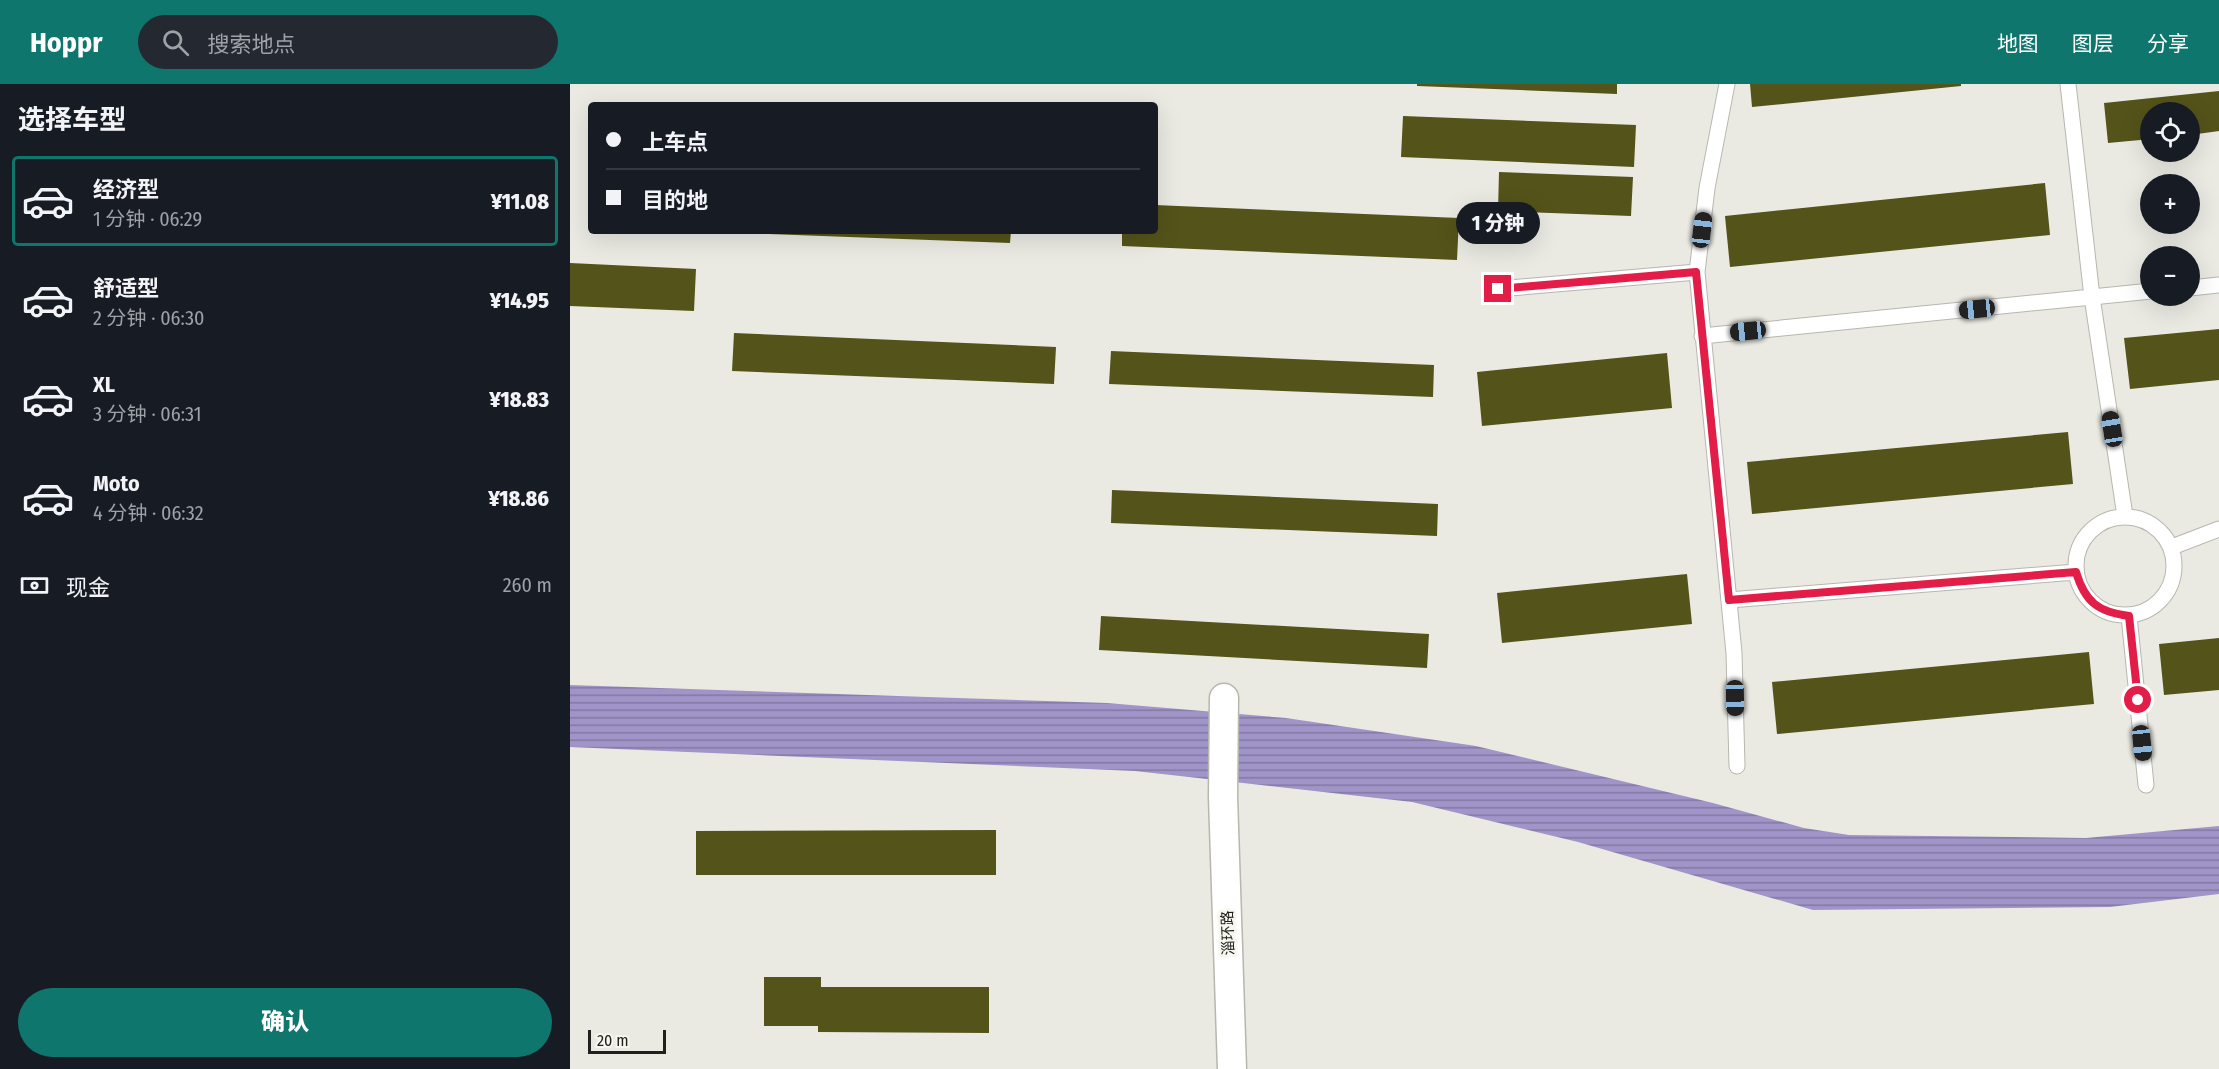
<!DOCTYPE html>
<html lang="zh">
<head>
<meta charset="utf-8">
<style>
	body { margin:0; font-family:"Fira Sans Condensed","Noto Sans SC",sans-serif; background:#242831; color:#f1f3f6; height:100vh; display:flex; flex-direction:column; font-size:22px; white-space:nowrap }
	* { box-sizing:border-box; margin:0 }
	p { font-size:20px; color:#9ea1a6 }
	.icon { flex:none; width:33px; height:33px; fill:none; stroke:currentColor; stroke-width:2; stroke-linecap:round; stroke-linejoin:round }
	.map { position:relative; flex:1; overflow:hidden }
	.drawer { display:flex; flex-direction:column; background:#171b24; width:570px }
	.drawer>* { flex:none }
	.top-card { position:absolute; left:18px; top:18px; width:570px; height:132px; border-radius:6px; box-shadow:0 6px 24px #0002; display:grid; align-content:center; height:132px; padding:0 18px; background:#171b24 }
	.controls { position:absolute; left:1570px; top:18px; display:grid; gap:12px }
	.controls a { display:grid; place-items:center; width:60px; height:60px; border-radius:50%; background:#171b24; box-shadow:0 6px 24px #0002; font-size:30px }
	.scale { position:absolute; left:18px; bottom:15px; width:78px; box-sizing:border-box; padding-left:6px; border:3px solid #20201e; border-top:0; font-size:16px; line-height:21px; white-space:nowrap; color:#20201e; -webkit-text-stroke:4px #f7f7f0; paint-order:stroke }
	.end { position:absolute; width:27px; height:27px; margin:-14px; border:8px solid #e11d48; background:#fff; box-shadow:0 0 0 3px #fff }
	.from { border-radius:50% }
	.bubble { position:absolute; height:42px; border-radius:21px; background:#171b24; box-shadow:0 6px 24px #0002; font-size:20px; font-weight:800; line-height:42px; text-align:center }
	.car { position:absolute; width:18px; height:36px; margin:-18px -9px; border-radius:8px; box-shadow:0 0 4px 2px #0007; background:linear-gradient(#222 24%,#8ab4d8 0 40%,#222 0 76%,#8ab4d8 0 86%,#222 0) }
	.top-card b { display:flex; align-items:center; gap:21px; height:57px; font-size:22px }
	.top-card b+b { border-top:2px solid #363941 }
	.top-card i { width:15px; height:15px; background:#f1f3f6 }
	ul { padding:0; list-style:none }
	li { display:flex; align-items:center; gap:18px; height:90px; margin:0 12px 9px; padding:0 6px; border:3px solid transparent; border-radius:6px }
	li div { flex:1 }
	li b { display:block; font-size:22px }
	li em { font-style:normal; font-weight:800 }
	li.current { border-color:#0f766e }
	li>.icon { width:54px; height:54px; stroke-width:1.5 }
	h2 { padding:0 18px; font-size:27px; line-height:72px }
	.pay { display:flex; align-items:center; gap:15px; height:66px; padding:0 18px; font-size:22px }
	.pay p { margin-inline-start:auto }
	.primary-button { display:flex; gap:12px; margin-top:auto; padding:12px 18px }
	.primary-button a { flex:1; height:69px; border-radius:36px; background:#0f766e; color:#fff; font-size:24px; font-weight:800; line-height:69px; text-align:center }
	header { display:flex; align-items:center; gap:36px; box-sizing:border-box; height:84px; padding:0 30px; background:#0f766e; color:#fff }
	header strong { font-size:28px }
	nav { display:flex; gap:33px; margin-inline-start:auto; font-size:21px }
	.search { width:420px; height:54px; background:#242831; display:flex; align-items:center; gap:15px; box-sizing:border-box; padding:0 21px; border-radius:33px; color:#9ea1a6; font-size:22px }
	main { display:flex; flex:1; min-height:0 }
	.map>svg:first-child { display:block }
</style>
</head>
<body>
<header>
<strong>Hoppr</strong>
<div class="search"><svg class="icon" aria-label="search" viewBox="0 0 24 24"><circle cx="10" cy="10" r="6"/><path d="M15 15l6 6"/></svg>搜索地点</div>
<nav><a>地图</a><a>图层</a><a>分享</a></nav>
</header>
<main>
<section class="drawer">
<h2>选择车型</h2>
<ul>
<li class="current"><svg class="icon" aria-label="car" viewBox="0 0 24 24"><path d="M5 17H2v-5l4-1 3-4h7l3 4 3 1v5h-3M9 17h6M6 11h13"/><circle cx="7" cy="17" r="2"/><circle cx="17" cy="17" r="2"/></svg><div><b>经济型</b><p>1 分钟 · 06:29</p></div><em>¥11.08</em></li>
<li><svg class="icon" aria-label="car" viewBox="0 0 24 24"><path d="M5 17H2v-5l4-1 3-4h7l3 4 3 1v5h-3M9 17h6M6 11h13"/><circle cx="7" cy="17" r="2"/><circle cx="17" cy="17" r="2"/></svg><div><b>舒适型</b><p>2 分钟 · 06:30</p></div><em>¥14.95</em></li>
<li><svg class="icon" aria-label="car" viewBox="0 0 24 24"><path d="M5 17H2v-5l4-1 3-4h7l3 4 3 1v5h-3M9 17h6M6 11h13"/><circle cx="7" cy="17" r="2"/><circle cx="17" cy="17" r="2"/></svg><div><b>XL</b><p>3 分钟 · 06:31</p></div><em>¥18.83</em></li>
<li><svg class="icon" aria-label="car" viewBox="0 0 24 24"><path d="M5 17H2v-5l4-1 3-4h7l3 4 3 1v5h-3M9 17h6M6 11h13"/><circle cx="7" cy="17" r="2"/><circle cx="17" cy="17" r="2"/></svg><div><b>Moto</b><p>4 分钟 · 06:32</p></div><em>¥18.86</em></li>
</ul>
<div class="pay"><svg class="icon" aria-label="cash" viewBox="0 0 24 24"><path d="M3 7h18v10H3z"/><circle cx="12" cy="12" r="2"/></svg>现金<p>260 m</p></div>
<div class="primary-button"><a>确认</a></div>
</section>
<div class="map">
<svg width="1649" height="985" viewBox="0 0 1649 985">
	<defs>
		<pattern id="water-rules" width="6" height="5" patternUnits="userSpaceOnUse" patternTransform="scale(1.5)"><rect width="6" height="5" fill="#a194c8"/><path d="M0 2.5h6" fill="none" stroke="#8378a2"/></pattern>
	</defs>
	<rect width="100%" height="100%" fill="#eaeae3"/>
	<!-- water -->
	<path fill="url(#water-rules)" d="M 0,601 L 537,619 L 716,634 L 906,662 L 1143,719 L 1234,744 L 1279,751 L 1516,754 L 1649,742 L 1649,810 L 1540,823 L 1243,826 L 1008,758 L 842,718 L 565,687 L 0,663 Z"/>
	<!-- building -->
	<path fill="#545319" d="M 847,0 L 1047,0 L 1047,10 L 847,2 Z
		M 1180,0 L 1391,0 L 1391,2 L 1182,23 Z
		M 1649,7 L 1649,47 L 1620,51 L 1620,28 L 1581,28 L 1581,55 L 1538,59 L 1534,19 Z
		M 833,32 L 1066,41 L 1064,83 L 831,73 Z
		M 929,88 L 1063,93 L 1061,132 L 928,127 Z
		M 1475,99 L 1480,151 L 1160,183 L 1155,132 Z
		M 585,121 L 889,134 L 887,176 L 552,162 L 552,147 L 585,147 Z
		M 174,147 L 441,147 L 440,159 L 174,149 Z
		M 0,179 L 126,185 L 124,227 L 0,222 Z
		M 1649,245 L 1649,296 L 1560,305 L 1554,254 Z
		M 164,249 L 486,263 L 484,300 L 162,287 Z
		M 541,267 L 864,281 L 863,313 L 539,300 Z
		M 1097,269 L 1102,324 L 912,342 L 907,288 Z
		M 1498,348 L 1503,400 L 1182,430 L 1177,378 Z
		M 542,406 L 868,420 L 867,452 L 541,439 Z
		M 1117,490 L 1122,540 L 932,559 L 927,509 Z
		M 531,532 L 859,550 L 857,584 L 529,566 Z
		M 1649,554 L 1649,606 L 1594,611 L 1589,560 Z
		M 1519,568 L 1524,620 L 1207,650 L 1202,598 Z
		M 426,746 L 426,791 L 126,791 L 126,747 Z
		M 194,893 L 251,893 L 251,903 L 419,903 L 419,949 L 248,948 L 248,942 L 194,942 Z"/>
	<g fill="none" stroke-linecap="round" stroke-linejoin="round">
		<!-- service casing -->
		<g stroke="#b7b7b0" stroke-width="17">
			<path id="service" d="M 1157,0 L 1137,104 L 1127,188 L 1164,569 L 1167,682
				M 1620,204 L 1649,201
				M 928,205 L 1127,188
				M 1132,252 L 1522,213 L 1498,0
				M 1555,432 L 1522,213 L 1581,207
				M1506 482a49 49 0 1 1 98 0a49 49 0 1 1-98 0Z
				M 1602,463 L 1649,445
				M 1159,516 L 1506,488
				M 1559,532 L 1576,701"/>
		</g>
		<!-- minor casing -->
		<g stroke="#b7b7b0" stroke-width="31">
			<path id="minor" d="M 654,614 L 653,713 L 662,985"/>
		</g>
		<!-- service -->
		<use href="#service" stroke="#fff" stroke-width="15"/>
		<!-- minor -->
		<use href="#minor" stroke="#fff" stroke-width="28"/>
	</g>
	<g fill="none" stroke-linecap="round" stroke-linejoin="round">
		<!-- route -->
		<path stroke="#e11d48" stroke-width="8" d="M 928,205 L 1126,188 L 1159,516 L 1506,488 C 1515,518 1528,528 1559,532 L 1568,616"/>
	</g>
	<g text-anchor="middle" stroke-width="6" stroke-linejoin="round" paint-order="stroke">
		<!-- street labels -->
		<g font-size="15" fill="#20201e" stroke="#f7f7f0">
			<text transform="translate(658 849) rotate(-92)" y="5">淄环路</text>
		</g>
	</g>
</svg>
<div class="controls">
<a><svg class="icon" aria-label="locate" viewBox="0 0 24 24"><circle cx="12" cy="12" r="6"/><path d="M12 2v4M12 18v4M2 12h4M18 12h4"/></svg></a>
<a>+</a>
<a>−</a>
</div>
<div class="scale">20 m</div>
<i class="end from" style="left:1568px;top:616px"></i>
<i class="end" style="left:928px;top:205px"></i>
<div class="bubble" style="left:886px;top:118px;width:84px">1 分钟</div>
<i class="car" style="left:1132px;top:146px;rotate:7deg"></i>
<i class="car" style="left:1407px;top:225px;rotate:264deg"></i>
<i class="car" style="left:1178px;top:247px;rotate:264deg"></i>
<i class="car" style="left:1542px;top:345px;rotate:351deg"></i>
<i class="car" style="left:1165px;top:614px;rotate:179deg"></i>
<i class="car" style="left:1572px;top:659px;rotate:174deg"></i>
<div class="top-card">
<b><i class="from"></i>上车点</b>
<b><i></i>目的地</b>
</div>
</div>
</main>
</body>
</html>
